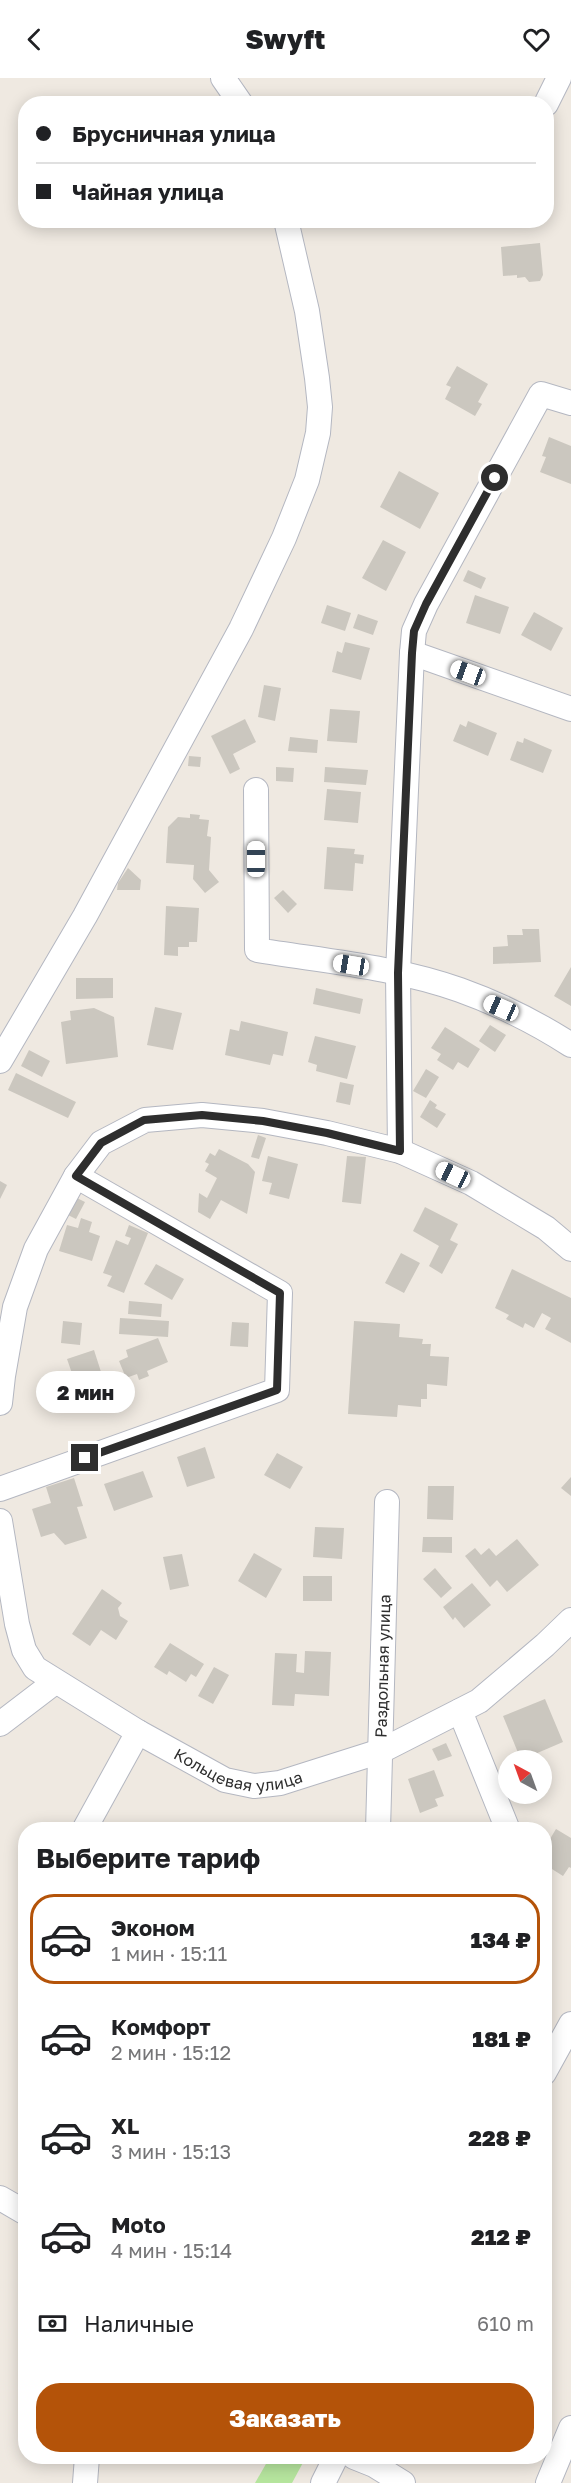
<!DOCTYPE html>
<html lang="ru">
<head>
<meta charset="utf-8">
<style>
	body { margin:0; font-family:"Golos Text",sans-serif; background:#f6f6f6; color:#202124; height:100vh; display:flex; flex-direction:column; font-size:22px; white-space:nowrap }
	* { box-sizing:border-box; margin:0 }
	p { font-size:20px; color:#757577 }
	.icon { flex:none; width:33px; height:33px; fill:none; stroke:currentColor; stroke-width:2; stroke-linecap:round; stroke-linejoin:round }
	.map { position:relative; flex:1; overflow:hidden }
	.sheet { position:absolute; left:18px; top:1744px; width:534px; height:642px; display:flex; flex-direction:column; background:#fff; border-radius:24px; box-shadow:0 3px 15px #0003 }
	.sheet>* { flex:none }
	.top-card { position:absolute; left:18px; top:18px; width:536px; height:132px; border-radius:24px; box-shadow:0 3px 15px #0003; display:grid; align-content:center; height:132px; padding:0 18px; background:#fff }
	.needle { width:39px; rotate:319deg }
	.fabs { position:absolute; left:498px; top:1672px; display:grid; gap:12px }
	.fabs a { display:grid; place-items:center; width:54px; height:54px; border-radius:50%; background:#fff; box-shadow:0 3px 15px #0003; font-size:30px }
	.end { position:absolute; width:27px; height:27px; margin:-14px; border:8px solid #2e2e2e; background:#fff; box-shadow:0 0 0 3px #fff }
	.from { border-radius:50% }
	.bubble { position:absolute; height:42px; border-radius:21px; background:#fff; box-shadow:0 3px 15px #0003; font-size:20px; font-weight:800; line-height:42px; text-align:center }
	.car { position:absolute; width:18px; height:36px; margin:-18px -9px; border-radius:8px; box-shadow:0 0 4px 2px #0007; background:linear-gradient(#fff 24%,#345 0 40%,#fff 0 76%,#345 0 86%,#fff 0) }
	.top-card b { display:flex; align-items:center; gap:21px; height:57px; font-size:22px }
	.top-card b+b { border-top:2px solid #e0e0e0 }
	.top-card i { width:15px; height:15px; background:#202124 }
	ul { padding:0; list-style:none }
	li { display:flex; align-items:center; gap:18px; height:90px; margin:0 12px 9px; padding:0 6px; border:3px solid transparent; border-radius:24px }
	li div { flex:1 }
	li b { display:block; font-size:22px }
	li em { font-style:normal; font-weight:800 }
	li.current { border-color:#b45309 }
	li>.icon { width:54px; height:54px; stroke-width:1.5 }
	h2 { padding:0 18px; font-size:27px; line-height:72px }
	.pay { display:flex; align-items:center; gap:15px; height:66px; padding:0 18px; font-size:22px }
	.pay p { margin-inline-start:auto }
	.cta { display:flex; gap:12px; margin-top:auto; padding:12px 18px }
	.cta a { flex:1; height:69px; border-radius:24px; background:#b45309; color:#fff; font-size:24px; font-weight:800; line-height:69px; text-align:center }
	header { display:flex; justify-content:space-between; align-items:center; height:78px; padding:0 18px; background:#fff; font-size:27px; font-weight:800 }
	.map>svg:first-child { display:block }
</style>
</head>
<body>
<header><svg class="icon" aria-label="back" viewBox="0 0 24 24"><path d="M15 5l-7 7 7 7"/></svg>Swyft<svg class="icon" aria-label="heart" viewBox="0 0 24 24"><path d="M12 20l-8-8c-3-5 5-10 8-4 3-6 11-1 8 4z"/></svg></header>
<div class="map">
<svg width="571" height="2405" viewBox="0 0 571 2405">
	<rect width="100%" height="100%" fill="#efe9e1"/>
	<!-- green -->
	<path fill="#b6e59e" d="M 270,2379 L 306,2379 L 292,2405 L 255,2405 Z"/>
	<!-- building -->
	<path fill="#cbc7bf" d="M 540,165 L 543,197 L 540,203 L 529,204 L 525,199 L 517,200 L 517,197 L 503,198 L 501,169 Z
		M 457,288 L 488,306 L 478,324 L 482,326 L 475,338 L 445,321 L 451,309 L 446,307 Z
		M 549,359 L 571,368 L 571,406 L 540,394 L 546,379 L 542,378 Z
		M 399,393 L 439,415 L 420,451 L 380,429 Z
		M 383,462 L 406,474 L 386,513 L 362,500 Z
		M 468,492 L 486,500 L 481,511 L 463,503 Z
		M 475,517 L 509,529 L 500,556 L 466,545 Z
		M 327,527 L 351,535 L 345,553 L 321,545 Z
		M 534,534 L 563,550 L 551,573 L 521,557 Z
		M 358,536 L 378,543 L 373,557 L 353,550 Z
		M 345,564 L 370,570 L 361,602 L 332,594 L 337,573 L 342,575 Z
		M 264,607 L 281,610 L 275,643 L 258,639 Z
		M 330,631 L 360,633 L 357,665 L 327,663 Z
		M 245,641 L 256,664 L 233,676 L 240,691 L 230,696 L 211,658 Z
		M 468,643 L 497,655 L 488,678 L 453,663 L 460,646 L 466,649 Z
		M 290,659 L 318,662 L 317,675 L 288,673 Z
		M 524,660 L 552,672 L 543,695 L 510,682 L 517,663 L 523,665 Z
		M 189,678 L 201,679 L 200,689 L 188,688 Z
		M 276,689 L 294,690 L 293,704 L 276,703 Z
		M 325,689 L 368,692 L 366,707 L 324,704 Z
		M 327,711 L 361,714 L 358,745 L 324,742 Z
		M 190,736 L 200,737 L 199,741 L 209,742 L 207,758 L 211,759 L 209,792 L 219,804 L 205,815 L 193,801 L 194,787 L 166,785 L 168,749 L 178,739 L 190,740 Z
		M 327,769 L 355,771 L 354,776 L 364,777 L 363,786 L 355,785 L 353,813 L 324,811 Z
		M 128,790 L 141,802 L 140,812 L 117,812 L 118,805 Z
		M 283,812 L 297,826 L 288,835 L 274,820 Z
		M 166,828 L 199,830 L 197,864 L 189,864 L 189,869 L 178,869 L 178,878 L 164,877 Z
		M 522,851 L 539,851 L 541,884 L 493,886 L 493,869 L 508,868 L 507,857 L 523,857 Z
		M 571,889 L 571,928 L 554,918 Z
		M 76,900 L 113,900 L 113,920 L 76,921 Z
		M 316,910 L 363,921 L 360,936 L 313,926 Z
		M 155,929 L 182,935 L 173,972 L 147,967 Z
		M 94,930 L 114,939 L 118,979 L 66,986 L 61,944 L 71,942 L 70,933 Z
		M 241,943 L 288,954 L 283,978 L 273,976 L 270,987 L 225,977 L 230,951 L 239,953 Z
		M 490,947 L 506,957 L 495,974 L 479,963 Z
		M 445,949 L 480,971 L 468,990 L 458,984 L 453,992 L 437,982 L 441,976 L 431,970 Z
		M 315,958 L 356,968 L 347,1001 L 316,993 L 317,987 L 308,984 Z
		M 29,972 L 50,983 L 42,999 L 21,988 Z
		M 426,991 L 439,999 L 426,1020 L 413,1013 Z
		M 16,995 L 76,1024 L 68,1040 L 8,1012 Z
		M 340,1004 L 354,1007 L 350,1027 L 336,1024 Z
		M 430,1022 L 437,1027 L 435,1030 L 446,1036 L 437,1050 L 420,1039 Z
		M 258,1057 L 266,1060 L 259,1081 L 251,1079 Z
		M 219,1071 L 248,1086 L 255,1094 L 247,1136 L 221,1122 L 210,1141 L 198,1134 L 199,1115 L 207,1120 L 217,1100 L 205,1093 L 209,1086 L 205,1084 L 210,1075 L 215,1078 Z
		M 268,1078 L 298,1086 L 289,1121 L 269,1116 L 272,1105 L 262,1103 Z
		M 347,1078 L 366,1079 L 361,1126 L 342,1124 Z
		M 0,1103 L 7,1107 L 0,1121 Z
		M 75,1119 L 85,1124 L 76,1141 L 66,1136 Z
		M 425,1129 L 458,1146 L 450,1162 L 458,1166 L 442,1196 L 429,1188 L 439,1168 L 413,1153 Z
		M 81,1140 L 92,1144 L 89,1154 L 100,1158 L 92,1183 L 59,1173 L 67,1147 L 78,1150 Z
		M 129,1147 L 148,1155 L 124,1215 L 107,1208 L 112,1198 L 103,1195 L 116,1162 L 128,1167 L 131,1160 L 125,1158 Z
		M 401,1175 L 420,1185 L 404,1215 L 385,1205 Z
		M 156,1186 L 184,1201 L 172,1222 L 144,1206 Z
		M 512,1191 L 571,1220 L 571,1265 L 545,1251 L 551,1240 L 542,1235 L 534,1250 L 525,1245 L 523,1250 L 506,1241 L 509,1237 L 495,1230 Z
		M 129,1223 L 162,1226 L 161,1239 L 128,1236 Z
		M 120,1240 L 169,1243 L 168,1259 L 119,1256 Z
		M 63,1243 L 82,1245 L 80,1267 L 61,1265 Z
		M 354,1243 L 400,1246 L 399,1259 L 423,1261 L 422,1266 L 431,1266 L 430,1278 L 449,1279 L 447,1308 L 427,1306 L 427,1321 L 421,1321 L 421,1329 L 398,1327 L 397,1339 L 348,1336 Z
		M 232,1244 L 249,1245 L 248,1269 L 230,1268 Z
		M 158,1260 L 168,1284 L 147,1293 L 149,1298 L 139,1302 L 137,1296 L 126,1300 L 119,1283 L 128,1279 L 126,1272 Z
		M 94,1272 L 102,1297 L 96,1300 L 98,1306 L 87,1310 L 85,1304 L 76,1307 L 67,1281 Z
		M 205,1369 L 215,1400 L 187,1409 L 177,1379 Z
		M 277,1375 L 303,1389 L 290,1411 L 264,1397 Z
		M 143,1393 L 153,1419 L 114,1433 L 104,1406 Z
		M 571,1399 L 571,1418 L 561,1410 Z
		M 74,1400 L 83,1428 L 77,1429 L 87,1460 L 65,1467 L 54,1455 L 41,1459 L 32,1431 L 51,1425 L 46,1409 Z
		M 428,1408 L 454,1408 L 453,1442 L 427,1441 Z
		M 315,1449 L 344,1450 L 342,1481 L 313,1479 Z
		M 423,1459 L 452,1459 L 452,1475 L 422,1474 Z
		M 517,1461 L 539,1487 L 507,1514 L 497,1502 L 490,1509 L 465,1478 L 475,1470 L 481,1477 L 489,1470 L 496,1478 Z
		M 254,1475 L 282,1491 L 266,1520 L 238,1503 Z
		M 182,1476 L 189,1508 L 170,1512 L 163,1479 Z
		M 435,1490 L 452,1510 L 441,1520 L 423,1501 Z
		M 303,1498 L 332,1498 L 332,1523 L 303,1523 Z
		M 472,1505 L 491,1527 L 464,1550 L 455,1539 L 453,1542 L 443,1529 Z
		M 102,1511 L 122,1525 L 118,1530 L 120,1538 L 128,1543 L 116,1562 L 101,1552 L 90,1568 L 72,1556 Z
		M 170,1565 L 204,1586 L 196,1599 L 191,1596 L 186,1604 L 169,1593 L 167,1597 L 154,1589 Z
		M 305,1573 L 331,1574 L 329,1618 L 295,1616 L 294,1628 L 272,1627 L 275,1575 L 297,1576 L 296,1594 L 304,1595 Z
		M 214,1589 L 229,1597 L 213,1626 L 198,1618 Z
		M 545,1621 L 563,1664 L 521,1682 L 503,1638 Z
		M 446,1665 L 452,1678 L 438,1683 L 432,1671 Z
		M 434,1692 L 444,1718 L 435,1721 L 438,1728 L 420,1735 L 408,1701 Z
		M 556,1751 L 571,1760 L 571,1790 L 569,1789 L 563,1798 L 544,1786 L 549,1776 L 544,1774 L 544,1771 Z"/>
	<g fill="none" stroke-linecap="round" stroke-linejoin="round">
		<!-- minor casing -->
		<g stroke="#b4b7c1" stroke-width="26">
			<g id="minor">
				<path d="M 223,0 L 241,26"/>
				<path d="M 546,26 L 559,0"/>
				<path d="M 412,575 L 571,631"/>
				<path d="M 256,712 L 257,872 C 324,883 396,889 460,912 C 499,926 537,945 571,967"/>
				<path d="M 0,983 L 85,838 L 241,551 L 284,460 L 307,402 L 318,355 L 320,329 L 317,300 L 307,233 L 286,142"/>
				<path d="M 400,1073 L 398,895 L 412,575 L 414,553 L 426,526 L 541,316 L 571,325"/>
				<path d="M 0,1325 L 3,1298 L 15,1229 L 36,1171 L 76,1098 L 101,1065 L 145,1042 L 202,1037 L 263,1043 L 327,1055 L 400,1073 L 471,1105 L 546,1150 L 571,1171"/>
				<path d="M 0,1411 L 277,1312 L 280,1215 L 76,1098"/>
				<path id="s1" d="M 0,1443 L 17,1546 L 24,1572 L 35,1590 L 138,1654 L 225,1702 L 254,1708 L 280,1705 L 381,1673 L 479,1623 L 545,1567 L 571,1542"/>
				<path d="M 460,1633 L 508,1752"/>
				<path d="M 0,1646 L 55,1604"/>
				<path d="M 84,1752 L 138,1654"/>
				<path id="s2" d="M 378,1752 L 387,1424"/>
				<path d="M 544,1995 L 571,1946"/>
				<path d="M 0,2120 L 26,2135"/>
				<path d="M 354,2379 L 374,2387 L 403,2405"/>
				<path d="M 85,2405 L 87,2379"/>
				<path d="M 323,2405 L 336,2379"/>
				<path d="M 548,2405 L 571,2350"/>
			</g>
		</g>
		<!-- minor -->
		<use href="#minor" stroke="#fff" stroke-width="24"/>
	</g>
	<g fill="none" stroke-linecap="round" stroke-linejoin="round">
		<!-- route -->
		<path stroke="#2e2e2e" stroke-width="8" d="M 85,1380 L 277,1312 L 280,1215 L 76,1098 L 101,1065 L 144,1042 L 202,1037 L 263,1043 L 327,1055 L 400,1073 L 398,895 L 412,575 L 414,553 L 426,526 L 495,400"/>
	</g>
	<g text-anchor="middle" stroke-width="4.5" stroke-linejoin="round" paint-order="stroke">
		<!-- street labels -->
		<g font-size="16" fill="#2e2e2e" stroke="#fff">
			<text dy="6" stroke="none"><textPath href="#s2" startOffset="164">Раздольная улица</textPath></text>
			<text dy="6" stroke="none"><textPath href="#s1" startOffset="384">Кольцевая улица</textPath></text>
		</g>
	</g>
</svg>
<div class="fabs">
<a><svg class="needle" viewBox="-14 -14 28 28"><path d="M0-13l5 13h-10z" fill="#e53935"/><path d="M0 13l5-13h-10z" fill="#757577"/></svg></a>
</div>
<i class="end from" style="left:495px;top:400px"></i>
<i class="end" style="left:85px;top:1380px"></i>
<div class="bubble" style="left:36px;top:1293px;width:99px">2 мин</div>
<i class="car" style="left:468px;top:595px;rotate:290deg"></i>
<i class="car" style="left:256px;top:781px;rotate:0deg"></i>
<i class="car" style="left:351px;top:887px;rotate:279deg"></i>
<i class="car" style="left:501px;top:930px;rotate:294deg"></i>
<i class="car" style="left:453px;top:1097px;rotate:295deg"></i>
<div class="top-card">
<b><i class="from"></i>Брусничная улица</b>
<b><i></i>Чайная улица</b>
</div>
<section class="sheet">
<h2>Выберите тариф</h2>
<ul>
<li class="current"><svg class="icon" aria-label="car" viewBox="0 0 24 24"><path d="M5 17H2v-5l4-1 3-4h7l3 4 3 1v5h-3M9 17h6M6 11h13"/><circle cx="7" cy="17" r="2"/><circle cx="17" cy="17" r="2"/></svg><div><b>Эконом</b><p>1 мин · 15:11</p></div><em>134 ₽</em></li>
<li><svg class="icon" aria-label="car" viewBox="0 0 24 24"><path d="M5 17H2v-5l4-1 3-4h7l3 4 3 1v5h-3M9 17h6M6 11h13"/><circle cx="7" cy="17" r="2"/><circle cx="17" cy="17" r="2"/></svg><div><b>Комфорт</b><p>2 мин · 15:12</p></div><em>181 ₽</em></li>
<li><svg class="icon" aria-label="car" viewBox="0 0 24 24"><path d="M5 17H2v-5l4-1 3-4h7l3 4 3 1v5h-3M9 17h6M6 11h13"/><circle cx="7" cy="17" r="2"/><circle cx="17" cy="17" r="2"/></svg><div><b>XL</b><p>3 мин · 15:13</p></div><em>228 ₽</em></li>
<li><svg class="icon" aria-label="car" viewBox="0 0 24 24"><path d="M5 17H2v-5l4-1 3-4h7l3 4 3 1v5h-3M9 17h6M6 11h13"/><circle cx="7" cy="17" r="2"/><circle cx="17" cy="17" r="2"/></svg><div><b>Moto</b><p>4 мин · 15:14</p></div><em>212 ₽</em></li>
</ul>
<div class="pay"><svg class="icon" aria-label="cash" viewBox="0 0 24 24"><path d="M3 7h18v10H3z"/><circle cx="12" cy="12" r="2"/></svg>Наличные<p>610 m</p></div>
<div class="cta"><a>Заказать</a></div>
</section>
</div>
</body>
</html>
